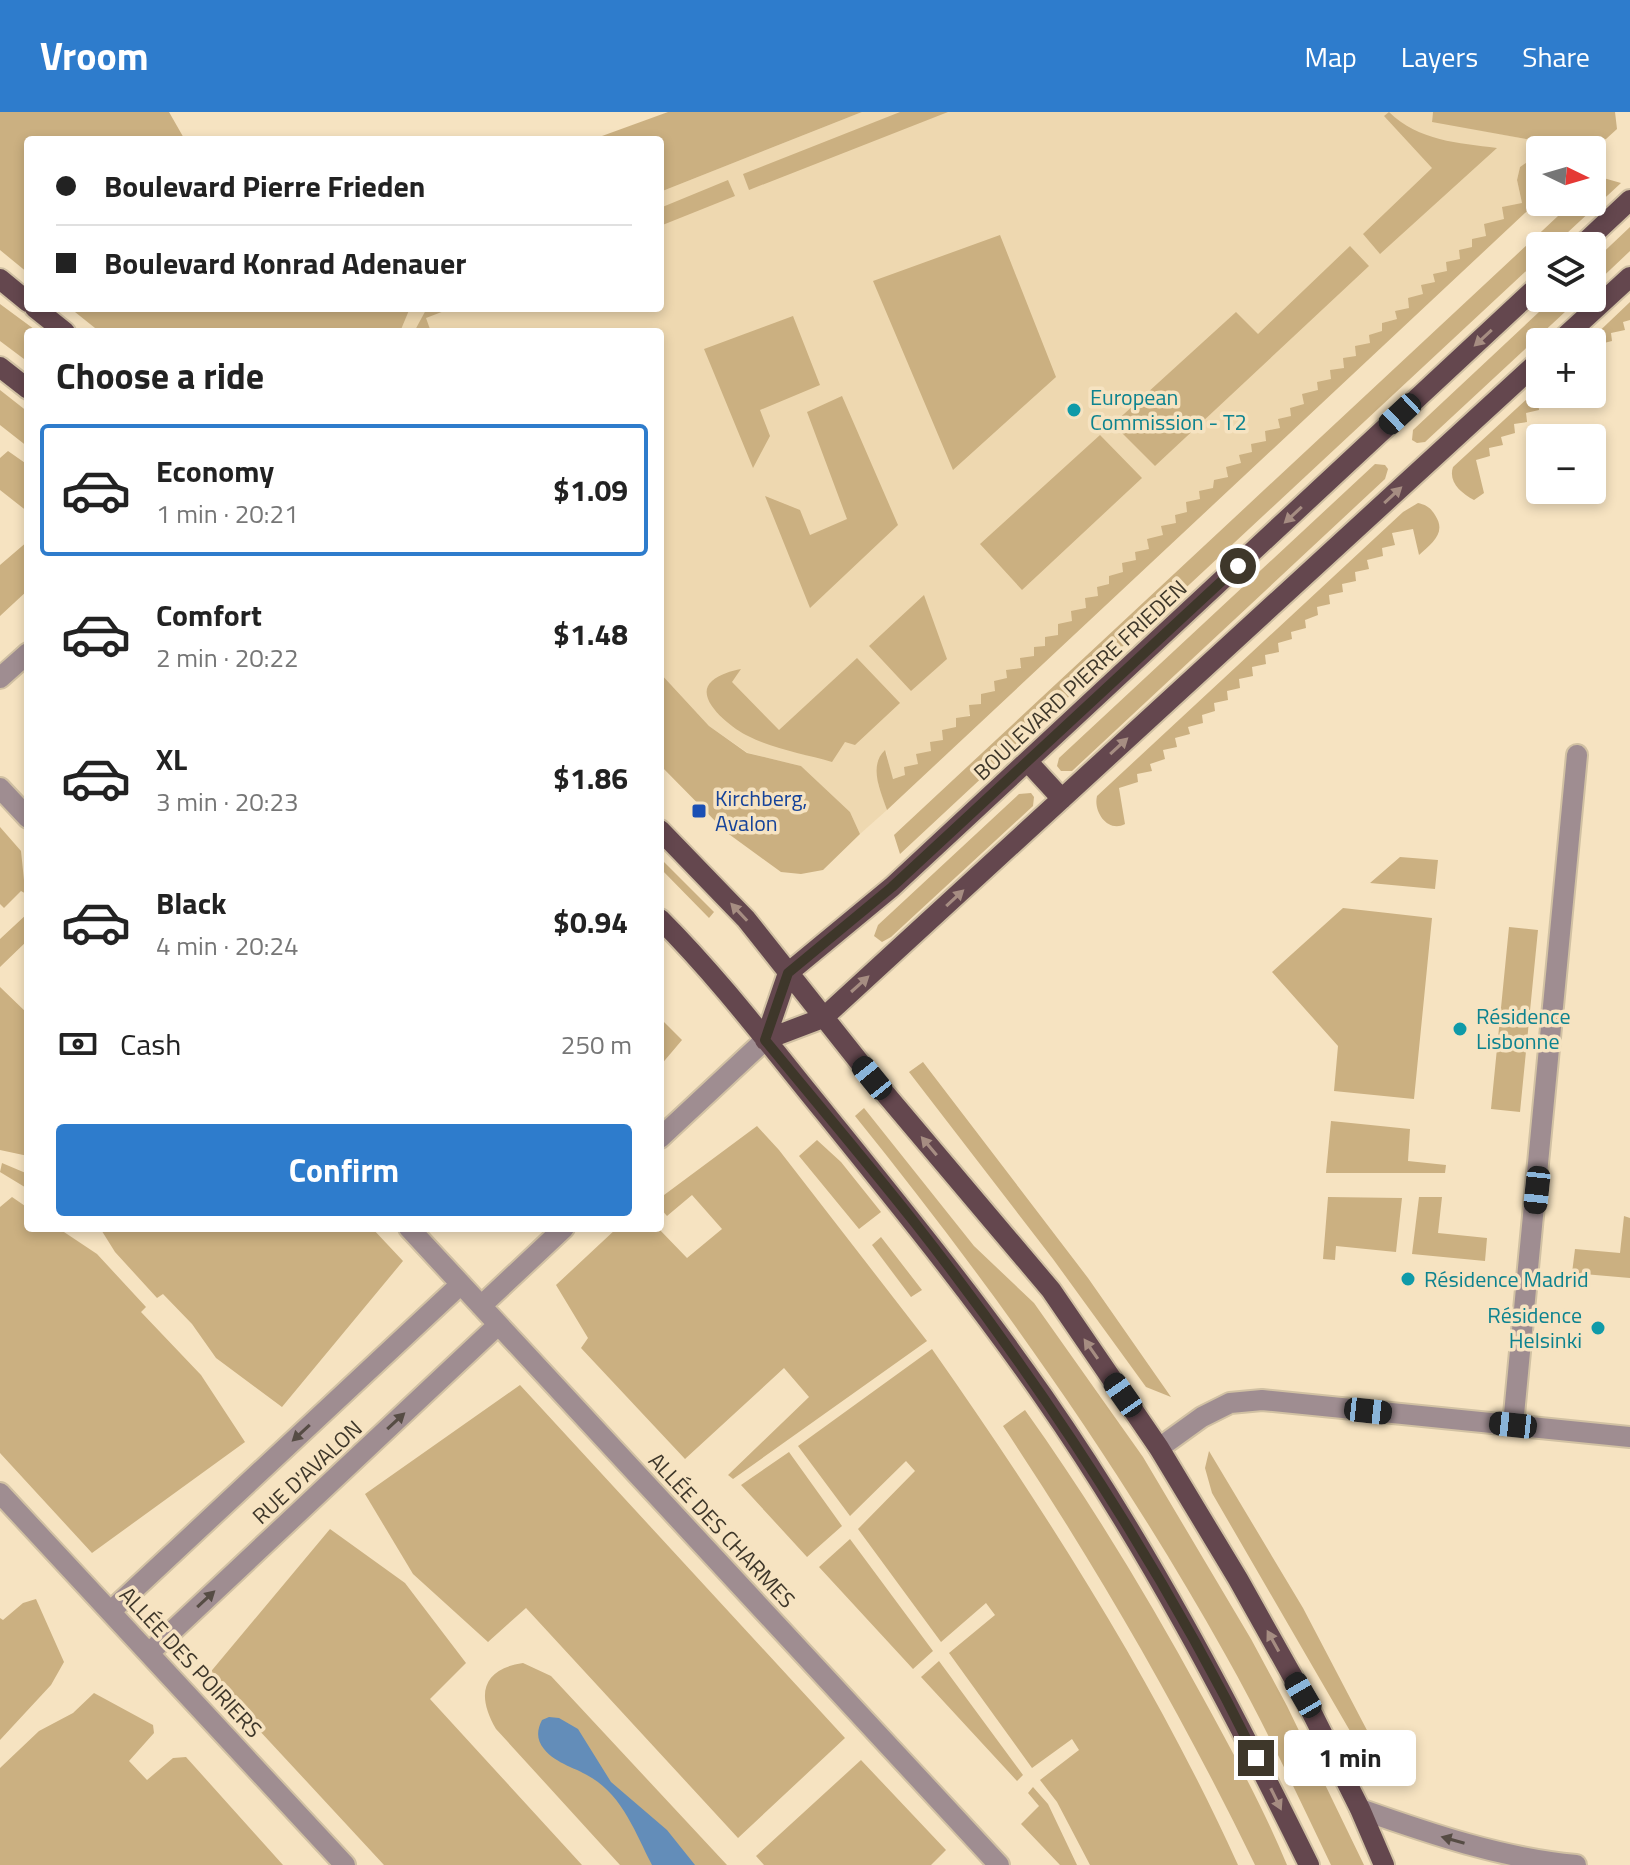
<!DOCTYPE html>
<html lang="en">
<head>
<meta charset="utf-8">
<style>
	body { margin:0; font-family:"Titillium Web",sans-serif; background:#f6f6f6; color:#222; height:100vh; display:flex; flex-direction:column; font-size:30px; white-space:nowrap }
	* { box-sizing:border-box; margin:0 }
	p { font-size:26px; color:#767676 }
	.icon { flex:none; width:44px; height:44px; fill:none; stroke:currentColor; stroke-width:2; stroke-linecap:round; stroke-linejoin:round }
	.map { position:relative; flex:1; overflow:hidden }
	.sheet { position:absolute; left:24px; top:216px; width:640px; height:904px; display:flex; flex-direction:column; background:#fff; border-radius:8px; box-shadow:0 4px 12px #0003 }
	.sheet>* { flex:none }
	.hud { position:absolute; left:24px; top:24px; width:640px; height:176px; border-radius:8px; box-shadow:0 4px 12px #0003; display:grid; align-content:center; height:176px; padding:0 32px; background:#fff }
	.needle { width:52px; rotate:95deg }
	.controls { position:absolute; left:1526px; top:24px; display:grid; gap:16px }
	.controls a { display:grid; place-items:center; width:80px; height:80px; border-radius:8px; background:#fff; box-shadow:0 4px 12px #0003; font-size:40px }
	.end { position:absolute; width:36px; height:36px; margin:-18px; border:10px solid #3e372a; background:#fff; box-shadow:0 0 0 4px #fff }
	.from { border-radius:50% }
	.bubble { position:absolute; height:56px; border-radius:8px; background:#fff; box-shadow:0 4px 12px #0003; font-size:26px; font-weight:700; line-height:56px; text-align:center }
	.car { position:absolute; width:24px; height:48px; margin:-24px -12px; border-radius:10px; box-shadow:0 0 6px 2px #0007; background:linear-gradient(#222 24%,#8ab4d8 0 40%,#222 0 76%,#8ab4d8 0 86%,#222 0) }
	.hud b { display:flex; align-items:center; gap:28px; height:76px; font-size:30px }
	.hud b+b { border-top:2px solid #e0e0e0 }
	.hud i { width:20px; height:20px; background:#222 }
	ul { padding:0; list-style:none }
	li { display:flex; align-items:center; gap:24px; height:132px; margin:0 16px 12px; padding:0 16px; border:4px solid transparent; border-radius:8px }
	li div { flex:1 }
	li b { display:block; font-size:30px }
	li em { font-style:normal; font-weight:700 }
	li.active { border-color:#2e7ccc }
	li>.icon { width:72px; height:72px; stroke-width:1.5 }
	h2 { padding:0 32px; font-size:36px; line-height:96px }
	.pay { display:flex; align-items:center; gap:20px; height:88px; padding:0 32px; font-size:30px }
	.pay p { margin-inline-start:auto }
	.button { display:flex; gap:16px; margin-top:auto; padding:16px 32px }
	.button a { flex:1; height:92px; border-radius:8px; background:#2e7ccc; color:#fff; font-size:32px; font-weight:700; line-height:92px; text-align:center }
	header { display:flex; align-items:center; gap:48px; box-sizing:border-box; height:112px; padding:0 40px; background:#2e7ccc; color:#fff }
	header strong { font-size:38px }
	nav { display:flex; gap:44px; margin-inline-start:auto; font-size:28px }
	.map>svg:first-child { display:block }
</style>
</head>
<body>
<header>
<strong>Vroom</strong>
<nav><a>Map</a><a>Layers</a><a>Share</a></nav>
</header>
<div class="map">
<svg width="1630" height="1753" viewBox="0 0 1630 1753">
	<rect width="100%" height="100%" fill="#f6e3c1"/>
	<!-- built -->
	<path fill="#eed8b0" d="M 862,0 L 1433,0 L 1432,9 L 1526,27 L 1606,27 L 1592,39 L 1540,38 L 1540,41 L 1520,55 L 1517,68 L 1522,91 L 1397,207 L 1382,211 L 1383,219 L 1058,523 L 1008,566 L 906,663 L 892,667 L 886,639 L 878,672 L 887,698 L 860,722 L 850,700 L 801,654 L 748,641 L 709,614 L 660,561 L 660,220 L 400,220 L 410,196 L 660,196 L 660,80 Z"/>
	<!-- green -->
	<path fill="#cbb081" d="M 0,0 L 169,0 L 185,28 L 28,28 L 28,161 L 0,138 Z
		M 668,0 L 862,0 L 660,80 L 660,28 L 591,28 Z
		M 900,0 L 948,0 L 749,78 L 743,62 Z
		M 1389,0 C 1419,29 1458,31 1497,36 L 1380,142 L 1363,122 L 1432,56 L 1384,4 Z
		M 1433,0 L 1615,0 L 1617,17 L 1606,27 L 1526,27 L 1432,10 Z
		M 1540,41 L 1540,87 L 887,698 C 881,680 868,654 885,638 L 893,667 L 905,663 L 904,655 L 918,652 L 916,642 L 931,639 L 930,630 L 943,628 L 942,618 L 956,615 L 956,606 L 970,604 L 969,593 L 981,592 L 981,582 L 995,579 L 994,569 L 1007,566 L 1006,558 L 1021,556 L 1020,546 L 1034,544 L 1034,535 L 1045,534 L 1045,525 L 1058,523 L 1058,512 L 1072,509 L 1071,499 L 1086,496 L 1085,486 L 1098,484 L 1097,475 L 1109,472 L 1109,464 L 1123,460 L 1122,451 L 1136,448 L 1135,440 L 1149,437 L 1147,427 L 1163,423 L 1161,414 L 1176,411 L 1175,403 L 1187,400 L 1186,390 L 1200,387 L 1199,379 L 1213,376 L 1214,368 L 1228,365 L 1226,355 L 1241,351 L 1239,343 L 1252,340 L 1251,332 L 1266,329 L 1265,319 L 1280,316 L 1278,307 L 1291,304 L 1290,296 L 1304,292 L 1302,282 L 1318,278 L 1317,270 L 1331,267 L 1330,258 L 1344,256 L 1343,246 L 1356,244 L 1355,234 L 1370,231 L 1369,223 L 1382,219 L 1382,211 L 1397,207 L 1395,199 L 1409,196 L 1408,186 L 1423,182 L 1421,173 L 1435,170 L 1433,162 L 1447,159 L 1446,150 L 1460,147 L 1459,138 L 1472,135 L 1472,127 L 1486,124 L 1484,112 L 1504,107 L 1502,95 L 1522,91 L 1517,68 L 1520,55 Z
		M 1600,65 L 1621,71 L 1553,134 L 1540,134 L 1540,146 L 900,742 L 894,723 L 1573,90 L 1592,90 L 1592,72 Z
		M 728,68 L 735,84 L 660,114 L 660,96 Z
		M 1630,115 L 1630,139 L 1592,175 L 1592,151 Z
		M 1000,123 L 1056,265 L 953,358 L 873,169 Z
		M 1350,134 L 1369,154 L 1155,354 L 1113,312 L 1236,200 L 1258,222 Z
		M 1554,186 L 1580,186 L 1425,330 L 1417,331 L 1412,328 L 1413,318 Z
		M 1630,190 L 1630,208 L 1623,210 L 1625,218 L 1611,221 L 1612,229 L 1600,232 L 1601,241 L 1592,243 L 1592,230 L 1588,230 Z
		M 0,192 L 38,220 L 28,220 L 28,250 L 0,229 Z
		M 70,196 L 410,196 L 400,220 L 100,220 Z
		M 427,196 L 452,196 L 426,206 L 431,220 L 414,220 Z
		M 793,204 L 820,273 L 760,298 L 770,324 L 753,356 L 704,237 Z
		M 1540,275 L 1540,282 L 1551,282 L 1551,287 L 1538,290 L 1539,298 L 1526,301 L 1527,310 L 1514,312 L 1515,321 L 1501,325 L 1503,333 L 1489,336 L 1490,344 L 1476,348 L 1484,381 L 1474,388 C 1461,381 1448,370 1453,355 Z
		M 0,278 L 28,300 L 28,335 L 0,313 Z
		M 842,284 L 898,413 L 810,496 L 765,384 L 800,398 L 810,423 L 847,407 L 807,300 Z
		M 1100,323 L 1142,366 L 1022,478 L 980,432 Z
		M 8,339 L 28,353 L 28,400 L 0,378 L 0,346 Z
		M 1375,352 L 1385,353 L 1388,357 L 1385,367 L 1072,659 L 1061,659 L 1057,654 L 1059,646 Z
		M 1418,391 C 1426,393 1430,395 1435,403 C 1447,421 1432,431 1419,443 L 1413,417 L 1392,421 L 1395,433 L 1382,436 L 1383,444 L 1367,448 L 1369,457 L 1355,460 L 1356,469 L 1342,472 L 1343,480 L 1329,483 L 1330,492 L 1317,495 L 1318,503 L 1305,508 L 1306,516 L 1291,520 L 1292,527 L 1278,531 L 1279,540 L 1265,543 L 1266,552 L 1252,555 L 1253,564 L 1239,567 L 1240,576 L 1227,579 L 1228,588 L 1214,591 L 1215,599 L 1202,603 L 1203,611 L 1188,615 L 1190,622 L 1175,626 L 1177,635 L 1163,638 L 1165,647 L 1150,652 L 1152,659 L 1137,662 L 1138,670 L 1119,676 L 1125,712 C 1108,721 1093,700 1097,684 L 1403,400 Z
		M 28,429 L 28,478 L 0,504 L 0,453 Z
		M 924,483 L 947,547 L 911,579 L 869,534 Z
		M 857,546 L 900,591 L 855,633 L 845,630 L 832,650 C 805,642 773,637 748,624 C 733,617 692,586 712,569 C 720,562 731,559 741,557 L 732,570 L 779,618 Z
		M 660,561 L 709,614 L 747,641 L 801,654 L 850,700 L 860,722 L 823,758 L 801,762 L 781,760 L 726,720 L 660,653 Z
		M 1031,681 L 1034,685 L 1033,694 L 891,825 L 882,830 L 874,824 L 878,813 L 1019,682 Z
		M 0,715 L 21,739 L 24,768 L 28,772 L 28,783 L 21,779 L 4,796 L 0,792 Z
		M 1400,745 L 1438,748 L 1435,777 L 1370,771 Z
		M 660,746 L 714,800 L 709,806 L 660,756 Z
		M 1343,796 L 1432,806 L 1414,987 L 1334,979 L 1338,934 L 1272,860 Z
		M 28,801 L 28,828 L 0,855 L 0,827 Z
		M 1509,815 L 1538,818 L 1520,1000 L 1491,997 Z
		M 0,875 L 28,902 L 28,1044 L 0,1038 Z
		M 660,906 L 682,928 L 660,954 Z
		M 923,950 L 1088,1166 L 1171,1285 L 1146,1275 L 1053,1147 L 909,960 Z
		M 864,996 L 974,1134 L 1034,1191 L 1143,1345 L 1251,1527 L 1287,1594 L 1364,1753 L 1331,1753 C 1297,1682 1264,1611 1225,1542 C 1118,1351 992,1174 855,1004 Z
		M 1331,1009 L 1410,1017 L 1408,1049 L 1446,1053 L 1445,1061 L 1326,1061 Z
		M 757,1014 L 779,1038 L 927,1229 L 733,1367 L 728,1363 L 809,1285 L 784,1256 L 685,1347 L 581,1236 L 588,1226 L 556,1173 L 617,1116 L 658,1116 L 687,1146 L 722,1117 L 692,1083 L 667,1104 L 660,1096 L 660,1086 Z
		M 817,1028 L 841,1050 L 881,1100 L 859,1117 L 799,1044 Z
		M 2,1051 L 28,1062 L 28,1077 L 0,1060 Z
		M 12,1085 L 28,1096 L 28,1116 L 58,1116 L 97,1142 L 146,1195 L 141,1200 L 201,1263 L 245,1330 L 92,1441 L 0,1341 L 0,1095 Z
		M 1328,1085 L 1402,1086 L 1396,1140 L 1336,1134 L 1335,1148 L 1323,1147 Z
		M 1419,1085 L 1442,1085 L 1438,1121 L 1487,1126 L 1485,1149 L 1412,1142 Z
		M 1624,1104 L 1630,1106 L 1630,1166 L 1572,1161 L 1575,1137 L 1620,1141 Z
		M 100,1116 L 372,1116 L 403,1149 L 282,1295 L 216,1246 L 192,1212 L 163,1182 L 157,1186 L 115,1140 Z
		M 881,1125 L 922,1178 L 911,1185 L 872,1133 Z
		M 932,1237 C 1047,1401 1155,1570 1238,1753 L 1090,1753 L 1057,1690 L 1040,1668 L 1079,1638 L 1072,1627 L 1032,1656 L 949,1541 L 995,1503 L 986,1491 L 941,1530 L 858,1417 L 915,1359 L 906,1349 L 850,1404 L 798,1334 Z
		M 520,1273 L 845,1626 L 738,1726 L 526,1496 L 488,1530 L 413,1462 L 365,1382 Z
		M 1025,1298 C 1090,1389 1148,1485 1202,1584 C 1232,1639 1263,1695 1287,1753 L 1255,1753 C 1181,1601 1097,1455 1003,1314 Z
		M 1209,1339 L 1303,1496 L 1370,1624 L 1357,1631 L 1212,1381 L 1205,1356 Z
		M 789,1340 L 842,1414 L 807,1445 L 741,1373 Z
		M 330,1417 L 405,1471 L 466,1551 L 430,1587 L 582,1753 L 384,1753 L 208,1563 Z
		M 850,1427 L 933,1539 L 913,1557 L 819,1455 Z
		M 36,1487 L 64,1550 L 51,1573 L 0,1628 L 0,1506 L 3,1508 L 23,1491 Z
		M 939,1549 L 1023,1663 L 1017,1669 L 921,1565 Z
		M 523,1551 L 551,1564 L 727,1753 L 620,1753 L 496,1617 C 476,1583 482,1557 523,1551 Z
		M 94,1581 L 153,1613 L 154,1621 L 129,1649 L 147,1668 L 173,1646 L 186,1645 L 283,1753 L 0,1753 L 0,1656 L 39,1619 L 73,1601 Z
		M 861,1648 L 946,1738 L 931,1753 L 764,1753 L 756,1744 Z
		M 1033,1675 L 1048,1692 L 1077,1753 L 1060,1753 L 1021,1712 L 1039,1694 L 1028,1681 Z"/>
	<!-- water -->
	<path fill="#638db9" d="M 549,1605 L 559,1606 L 578,1617 L 611,1670 L 667,1718 L 695,1753 L 652,1753 C 636,1722 623,1685 592,1666 C 577,1656 556,1652 544,1637 C 536,1627 537,1618 542,1608 Z"/>
	<g fill="none" stroke-linecap="round" stroke-linejoin="round">
		<!-- minor casing -->
		<g stroke="#d1c1a3" stroke-width="24">
			<path id="minor" d="M 0,566 L 28,541
				M 0,676 L 28,706
				M 660,1026 L 765,928
				M 409,1116 L 999,1753
				M 481,1194 L 564,1116
				M 1513,1313 L 1577,643
				M 1159,1336 L 1202,1305 L 1230,1291 L 1262,1288 L 1630,1325
				M 0,1381 L 345,1753
				M 111,1499 L 461,1172
				M 149,1541 L 498,1213
				M 1360,1697 C 1431,1722 1501,1746 1576,1753"/>
		</g>
		<!-- major casing -->
		<g stroke="#d1c1a3" stroke-width="24">
			<path id="major" d="M 1581,134 L 1630,88
				M 0,167 L 28,190
				M 35,196 L 65,220
				M 1559,230 L 1630,165
				M 0,255 L 28,277
				M 1028,650 L 1062,687
				M 660,718 L 746,807 L 872,966 L 1051,1178 L 1159,1336 L 1238,1467 L 1303,1583 L 1360,1697 L 1384,1753
				M 660,807 C 720,867 771,935 825,1001 C 900,1094 975,1186 1043,1284 C 1146,1432 1230,1592 1309,1753
				M 788,861 L 892,775 L 1540,172
				M 765,928 L 823,906 L 1540,248
				M 765,928 L 788,861"/>
		</g>
		<!-- minor -->
		<use href="#minor" stroke="#9f8d91" stroke-width="20"/>
		<!-- major -->
		<use href="#major" stroke="#64474e" stroke-width="20"/>
	</g>
	<!-- one-way arrows -->
	<defs><path id="oneway-solid" d="M-6-.8H1V-3.2L6.5 0L1 3.2V.8H-6Z" transform="scale(2)"/></defs>
	<g fill="#a68d82">
		<use href="#oneway-solid" transform="translate(1483 226) rotate(137)"/>
		<use href="#oneway-solid" transform="translate(1393 383) rotate(-43)"/>
		<use href="#oneway-solid" transform="translate(1293 403) rotate(137)"/>
		<use href="#oneway-solid" transform="translate(1119 634) rotate(-43)"/>
		<use href="#oneway-solid" transform="translate(955 786) rotate(-43)"/>
		<use href="#oneway-solid" transform="translate(739 800) rotate(-133)"/>
		<use href="#oneway-solid" transform="translate(860 872) rotate(-42)"/>
		<use href="#oneway-solid" transform="translate(929 1034) rotate(-130)"/>
		<use href="#oneway-solid" transform="translate(1091 1237) rotate(-125)"/>
		<use href="#oneway-solid" transform="translate(1273 1529) rotate(-119)"/>
		<use href="#oneway-solid" transform="translate(1276 1687) rotate(64)"/>
	</g>
	<g fill="#564c44">
		<use href="#oneway-solid" transform="translate(396 1309) rotate(-43)"/>
		<use href="#oneway-solid" transform="translate(301 1321) rotate(137)"/>
		<use href="#oneway-solid" transform="translate(206 1487) rotate(-43)"/>
		<use href="#oneway-solid" transform="translate(1453 1728) rotate(-164)"/>
	</g>
	<g fill="none" stroke-linecap="round" stroke-linejoin="round">
		<!-- route -->
		<path stroke="#3e372a" stroke-width="10" d="M 1238,454 L 892,775 L 788,861 L 765,928 C 815,989 866,1049 915,1111 C 1045,1277 1163,1457 1256,1646"/>
	</g>
	<!-- markers -->
	<g fill="#0f9aa8" stroke="#f6e3c1" stroke-width="3">
		<circle cx="1074" cy="298" r="8"/>
		<circle cx="1460" cy="917" r="8"/>
		<circle cx="1408" cy="1167" r="8"/>
		<circle cx="1598" cy="1216" r="8"/>
	</g>
	<rect fill="#1a4fb4" stroke="#f6e3c1" stroke-width="3" x="691" y="691" width="16" height="16" rx="4"/>
	<g text-anchor="middle" stroke-width="7" stroke-linejoin="round" paint-order="stroke">
		<!-- culture labels -->
		<g font-size="22" fill="#0d838f" stroke="#f6e3c1" text-anchor="start">
			<text x="1090" y="293">European<tspan x="1090" dy="25">Commission - T2</tspan></text>
			<text x="1476" y="912">Résidence<tspan x="1476" dy="25">Lisbonne</tspan></text>
			<text x="1424" y="1175">Résidence Madrid</text>
			<text x="1582" y="1211" text-anchor="end">Résidence<tspan x="1582" dy="25">Helsinki</tspan></text>
		</g>
		<!-- street labels -->
		<g font-size="22" fill="#3e372a" stroke="#f6e3c1">
			<text transform="translate(1080 568) rotate(-43)" y="8">BOULEVARD PIERRE FRIEDEN</text>
			<text transform="translate(307 1360) rotate(-43)" y="8">RUE D'AVALON</text>
			<text transform="translate(722 1418) rotate(47)" y="8">ALLÉE DES CHARMES</text>
			<text transform="translate(191 1550) rotate(47)" y="8">ALLÉE DES POIRIERS</text>
		</g>
		<!-- transit labels -->
		<g font-size="22" fill="#164399" stroke="#f6e3c1" text-anchor="start">
			<text x="715" y="694">Kirchberg,<tspan x="715" dy="25">Avalon</tspan></text>
		</g>
	</g>
</svg>
<div class="controls">
<a><svg class="needle" viewBox="-14 -14 28 28"><path d="M0-13l5 13h-10z" fill="#e53935"/><path d="M0 13l5-13h-10z" fill="#767676"/></svg></a>
<a><svg class="icon" aria-label="layers" viewBox="0 0 24 24"><path d="M12 4l9 5-9 5-9-5zM3 14l9 5 9-5"/></svg></a>
<a>+</a>
<a>−</a>
</div>
<i class="end from" style="left:1238px;top:454px"></i>
<i class="end" style="left:1256px;top:1646px"></i>
<div class="bubble" style="left:1284px;top:1618px;width:132px">1 min</div>
<i class="car" style="left:1400px;top:302px;rotate:227deg"></i>
<i class="car" style="left:872px;top:966px;rotate:321deg"></i>
<i class="car" style="left:1537px;top:1078px;rotate:186deg"></i>
<i class="car" style="left:1123px;top:1283px;rotate:325deg"></i>
<i class="car" style="left:1368px;top:1299px;rotate:96deg"></i>
<i class="car" style="left:1513px;top:1313px;rotate:276deg"></i>
<i class="car" style="left:1303px;top:1583px;rotate:330deg"></i>
<div class="hud">
<b><i class="from"></i>Boulevard Pierre Frieden</b>
<b><i></i>Boulevard Konrad Adenauer</b>
</div>
<section class="sheet">
<h2>Choose a ride</h2>
<ul>
<li class="active"><svg class="icon" aria-label="car" viewBox="0 0 24 24"><path d="M5 17H2v-5l4-1 3-4h7l3 4 3 1v5h-3M9 17h6M6 11h13"/><circle cx="7" cy="17" r="2"/><circle cx="17" cy="17" r="2"/></svg><div><b>Economy</b><p>1 min · 20:21</p></div><em>$1.09</em></li>
<li><svg class="icon" aria-label="car" viewBox="0 0 24 24"><path d="M5 17H2v-5l4-1 3-4h7l3 4 3 1v5h-3M9 17h6M6 11h13"/><circle cx="7" cy="17" r="2"/><circle cx="17" cy="17" r="2"/></svg><div><b>Comfort</b><p>2 min · 20:22</p></div><em>$1.48</em></li>
<li><svg class="icon" aria-label="car" viewBox="0 0 24 24"><path d="M5 17H2v-5l4-1 3-4h7l3 4 3 1v5h-3M9 17h6M6 11h13"/><circle cx="7" cy="17" r="2"/><circle cx="17" cy="17" r="2"/></svg><div><b>XL</b><p>3 min · 20:23</p></div><em>$1.86</em></li>
<li><svg class="icon" aria-label="car" viewBox="0 0 24 24"><path d="M5 17H2v-5l4-1 3-4h7l3 4 3 1v5h-3M9 17h6M6 11h13"/><circle cx="7" cy="17" r="2"/><circle cx="17" cy="17" r="2"/></svg><div><b>Black</b><p>4 min · 20:24</p></div><em>$0.94</em></li>
</ul>
<div class="pay"><svg class="icon" aria-label="cash" viewBox="0 0 24 24"><path d="M3 7h18v10H3z"/><circle cx="12" cy="12" r="2"/></svg>Cash<p>250 m</p></div>
<div class="button"><a>Confirm</a></div>
</section>
</div>
</body>
</html>
